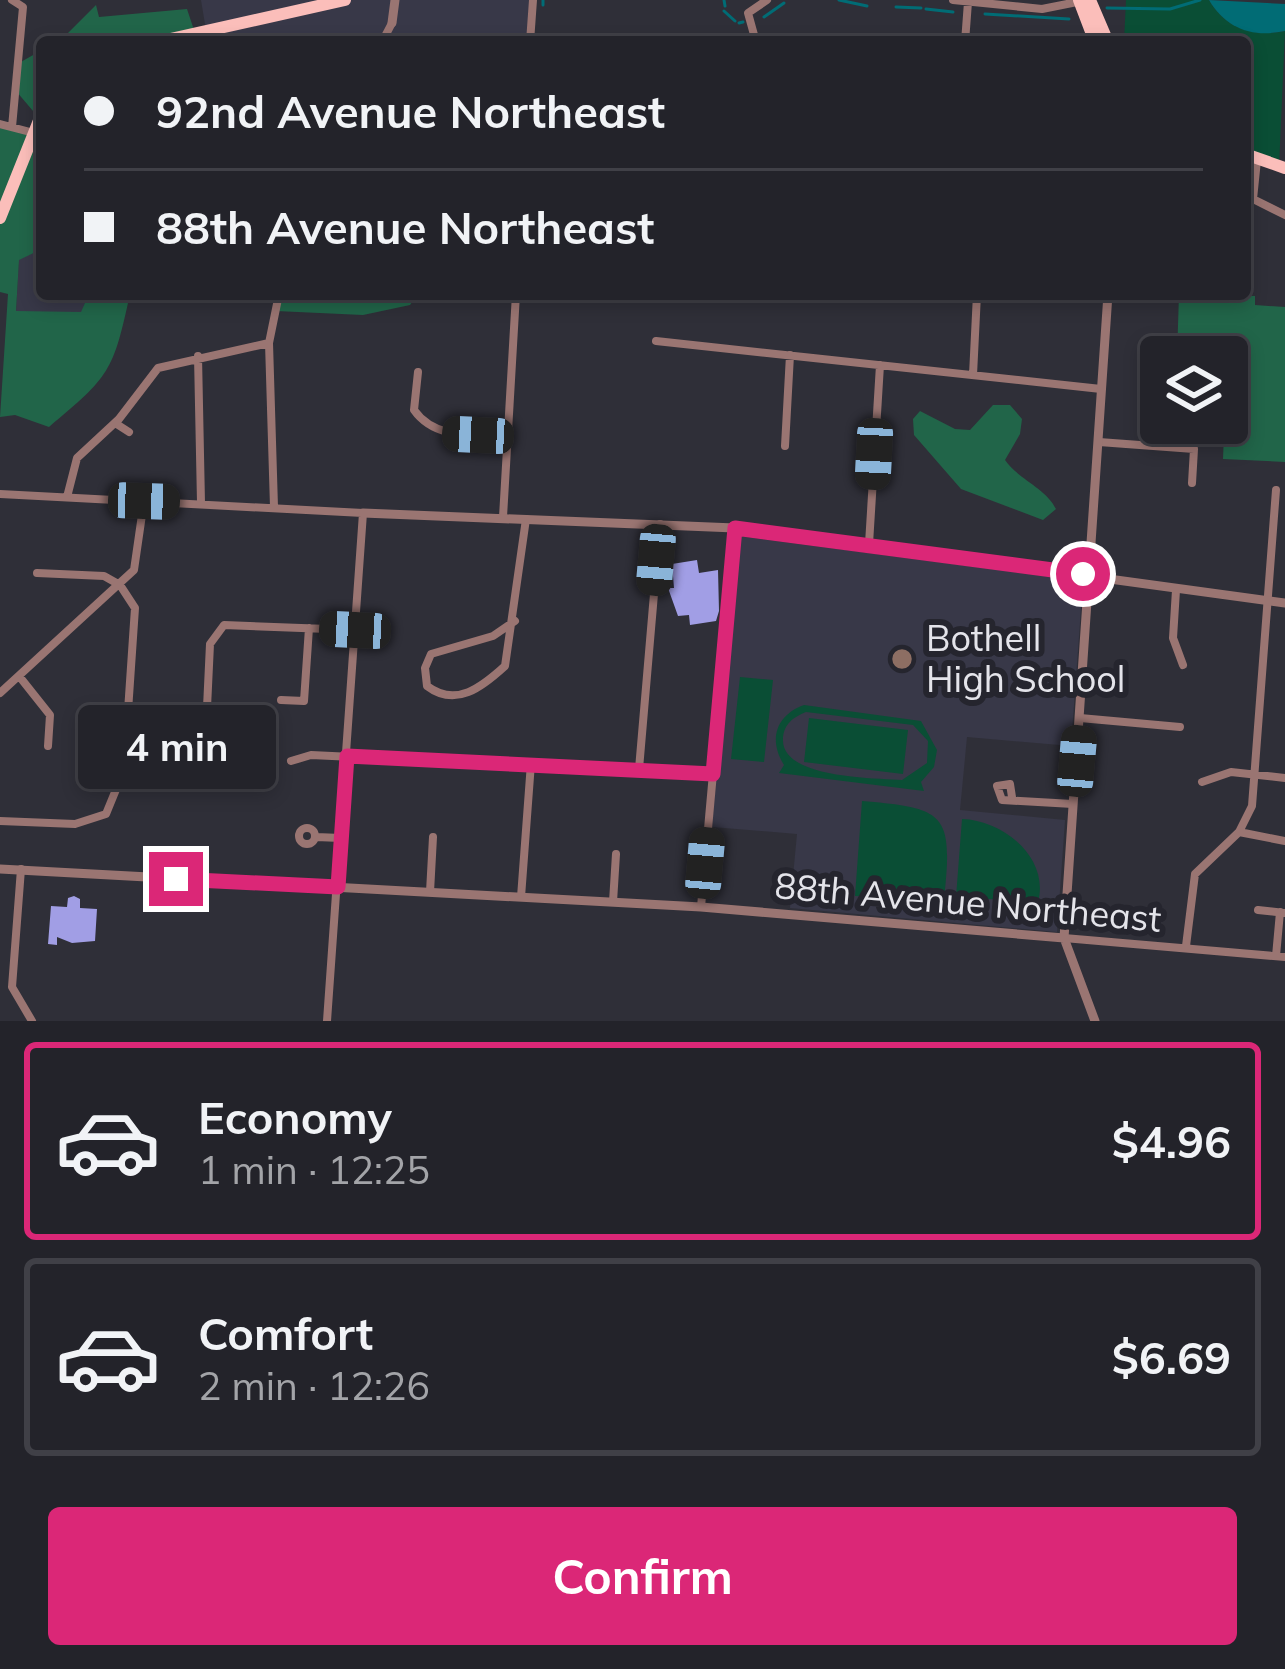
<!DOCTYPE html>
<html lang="en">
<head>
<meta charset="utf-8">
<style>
	body { margin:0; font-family:Mulish,sans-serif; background:#2b2b32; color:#f1f3f6; height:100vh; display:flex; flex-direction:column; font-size:45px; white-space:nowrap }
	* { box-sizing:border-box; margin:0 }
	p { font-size:39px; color:#a3a4a8 }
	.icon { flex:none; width:66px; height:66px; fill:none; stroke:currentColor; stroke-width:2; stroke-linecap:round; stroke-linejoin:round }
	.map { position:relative; height:1021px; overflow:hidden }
	.details { display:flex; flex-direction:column; background:#23232a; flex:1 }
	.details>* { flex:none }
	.hud { position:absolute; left:36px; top:36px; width:1215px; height:264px; border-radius:12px; box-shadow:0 6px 18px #0003,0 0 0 3px #404047; display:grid; align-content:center; height:264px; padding:0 48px; background:#23232a }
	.buttons { position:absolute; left:1140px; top:336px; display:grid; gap:24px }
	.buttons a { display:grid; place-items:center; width:108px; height:108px; border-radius:12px; background:#23232a; box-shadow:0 6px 18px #0003,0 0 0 3px #404047; font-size:60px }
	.end { position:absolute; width:54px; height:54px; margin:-27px; border:15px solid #db2777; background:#fff; box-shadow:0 0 0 6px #fff }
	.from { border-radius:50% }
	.bubble { position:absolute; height:84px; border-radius:12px; background:#23232a; box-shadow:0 6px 18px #0003,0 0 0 3px #404047; font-size:39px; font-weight:700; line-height:84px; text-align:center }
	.car { position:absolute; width:36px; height:72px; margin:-36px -18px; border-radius:15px; box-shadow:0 0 9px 3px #0007; background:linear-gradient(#222 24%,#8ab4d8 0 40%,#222 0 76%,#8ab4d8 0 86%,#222 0) }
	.hud b { display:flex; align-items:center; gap:42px; height:114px; font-size:45px }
	.hud b+b { border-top:3px solid #404047 }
	.hud i { width:30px; height:30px; background:#f1f3f6 }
	ul { padding:21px 0 0; list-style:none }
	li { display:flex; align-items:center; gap:36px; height:198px; margin:0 24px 18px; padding:0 24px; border:6px solid #404047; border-radius:12px }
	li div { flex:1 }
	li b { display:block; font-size:45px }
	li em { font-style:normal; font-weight:700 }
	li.selected { border-color:#db2777 }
	li>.icon { width:108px; height:108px; stroke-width:1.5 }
	.action { display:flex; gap:24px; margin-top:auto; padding:24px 48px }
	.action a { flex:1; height:138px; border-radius:12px; background:#db2777; color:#fff; font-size:48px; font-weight:700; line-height:138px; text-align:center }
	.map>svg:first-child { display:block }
</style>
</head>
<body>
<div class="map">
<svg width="1285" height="1021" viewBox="0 0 1285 1021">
	<rect width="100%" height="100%" fill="#2f2f38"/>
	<!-- built -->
	<path fill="#383848" d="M 201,0 L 533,0 L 530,42 L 208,42 Z
		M 42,249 L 42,294 L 89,294 L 82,312 L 16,312 L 19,259 Z
		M 738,536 L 1083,581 L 1071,746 L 967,737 L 960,810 L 1065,820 L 1057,932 L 790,908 L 797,834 L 712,827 Z"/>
	<!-- green -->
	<path fill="#0a4e35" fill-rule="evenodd" d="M 1126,0 L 1209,0 C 1226,29 1253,37 1285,31 L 1279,167 L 1245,154 L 1245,42 L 1124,42 Z
		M 740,677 L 773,680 L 764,762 L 731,759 Z
		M 804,705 L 921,721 L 937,750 L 934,767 L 921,782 L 924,791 L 779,773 L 784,765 C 768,740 776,715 804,705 ZM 806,712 L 913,725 L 928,741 L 927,763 L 902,780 C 873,778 782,778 783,740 C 783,725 793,717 806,712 Z
		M 809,718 L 908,730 L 903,774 L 804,762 Z
		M 862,801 C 947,808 953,814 944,900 L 855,896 Z
		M 962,819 C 1003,820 1050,858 1038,902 L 956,897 Z"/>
	<!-- forest -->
	<path fill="#216549" d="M 96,5 L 99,17 L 187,9 L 195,33 L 209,30 L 208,42 L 59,42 Z
		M 42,50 L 42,249 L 19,260 L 16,311 L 81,312 L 89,294 L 130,294 C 113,372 110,376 49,427 L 15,415 L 0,417 L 8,294 L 0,292 L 0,125 L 33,133 L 39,118 L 16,91 L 19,63 Z
		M 279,294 L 418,294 L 410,305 L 363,315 L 276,311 Z
		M 1179,294 L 1255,296 L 1255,305 L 1285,307 L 1285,462 L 1223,459 L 1227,357 L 1177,357 Z
		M 993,405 L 1010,405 L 1022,419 L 1020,434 L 1005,460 C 1019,480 1046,488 1056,509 L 1043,520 L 961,489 L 914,435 L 913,419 L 920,411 L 955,429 L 970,430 Z"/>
	<!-- water -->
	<path fill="#016c75" d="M 1209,0 L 1285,4 L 1285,31 C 1253,38 1226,29 1209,0 Z"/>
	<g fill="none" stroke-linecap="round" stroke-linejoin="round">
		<!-- stream -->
		<path stroke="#016c75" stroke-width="3" d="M 724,0 L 725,6
			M 839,0 L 867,6
			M 543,5 L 543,0
			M 896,7 L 921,8
			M 1107,8 L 1170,9 L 1200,0
			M 926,9 L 953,12
			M 724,11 L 735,21
			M 985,14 L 1069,19
			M 764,17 L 784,3
			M 739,23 L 743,22"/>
	</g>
	<!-- building -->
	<path fill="#a19ee5" d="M 697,560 L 699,573 L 718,570 L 719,611 L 716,621 L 690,625 L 689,615 L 678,616 L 668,588 L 674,588 L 672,564 Z
		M 74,896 L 80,899 L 80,908 L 97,909 L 95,941 L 72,943 L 57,937 L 57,945 L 48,944 L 51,906 L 67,907 L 68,898 Z"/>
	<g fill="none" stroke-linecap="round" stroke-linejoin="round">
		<!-- minor -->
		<path stroke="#9a7572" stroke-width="8" d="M 953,0 L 1042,9 L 1082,1
			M 382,42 L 392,23
			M 530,42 L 533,0
			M 756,42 L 748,13 L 767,0
			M 965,42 L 968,2
			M 0,124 L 34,133
			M 12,127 L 23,7 L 12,0
			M 1257,160 L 1253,199 L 1285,215
			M 656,341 L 1101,389
			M 198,356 L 201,503
			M 418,372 L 414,410 C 435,440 475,435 508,437
			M 973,375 L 977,294
			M 115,423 L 129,432
			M 1099,442 L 1194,449 L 1192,483
			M 785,446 L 790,355
			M 0,494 L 363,513 L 327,1021
			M 67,497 L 77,458 L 119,419 L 158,368 L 269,343
			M 274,507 L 269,343 L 279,294
			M 503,517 L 516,294
			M 869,544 L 880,365
			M 1176,590 L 1173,638 L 1183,665
			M 515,621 L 493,636 L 431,654 L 425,668 L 427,686 C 456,708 482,687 505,666 L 526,519
			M 19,676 L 50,715 L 48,746
			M 0,693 L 134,570 L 144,501
			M 281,700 L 304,701 L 309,628
			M 1080,718 L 1180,727
			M 205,750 L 210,644 L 224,625 L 355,630
			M 291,761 L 311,755 L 713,774
			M 639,769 L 660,524
			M 1202,782 L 1231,772 L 1285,778
			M 1012,797 L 1010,784 L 997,786 L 1002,800 L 1073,804
			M 0,821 L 75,824 L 106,814 L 124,770 L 135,608 L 120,585 L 104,576 L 37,573
			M299 836a8 8 0 1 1 16 0a8 8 0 1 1-16 0Z
			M 1239,832 L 1285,841
			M 316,837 L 341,838
			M 21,869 L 12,987 L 32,1021
			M 430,892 L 433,837
			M 521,897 L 531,763
			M 613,902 L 616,854
			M 701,907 L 735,528
			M 1258,910 L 1285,913
			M 1064,938 L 1285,957
			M 1186,946 L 1195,874 L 1239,832 L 1252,806 L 1276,490
			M 1276,956 L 1280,912"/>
		<!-- tertiary -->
		<path stroke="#9a7572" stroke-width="9" d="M 392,23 L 395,0
			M 363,513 L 735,528 L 1285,603
			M 0,869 L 701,907 L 1064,938
			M 1095,1021 L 1064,938 L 1108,294"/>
		<!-- primary -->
		<path stroke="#fbbeba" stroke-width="12" d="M 1079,0 L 1095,42
			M 1090,0 L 1108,42
			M 157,42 L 345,0
			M 1245,154 L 1285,168
			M 0,218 L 42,113"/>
	</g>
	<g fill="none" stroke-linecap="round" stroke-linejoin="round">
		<!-- route -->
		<path stroke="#db2777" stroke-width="15" d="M 176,879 L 338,887 L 347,756 L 713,774 L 735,528 L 1083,574"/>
	</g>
	<!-- markers -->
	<circle fill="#8d6e63" stroke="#25252e" stroke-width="4.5" cx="902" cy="659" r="12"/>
	<g text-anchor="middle" stroke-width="12" stroke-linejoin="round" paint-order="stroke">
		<!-- poi labels -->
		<g font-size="36" fill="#e4e4ea" stroke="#25252e" text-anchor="start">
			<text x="926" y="651">Bothell<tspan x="926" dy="41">High School</tspan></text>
		</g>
		<!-- street labels -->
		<g font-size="36" fill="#e4e4ea" stroke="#25252e">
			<text transform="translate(968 902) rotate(5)" y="13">88th Avenue Northeast</text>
		</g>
	</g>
</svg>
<div class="buttons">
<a><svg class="icon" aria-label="layers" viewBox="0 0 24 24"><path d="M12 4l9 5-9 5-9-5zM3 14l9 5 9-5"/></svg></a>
</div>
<i class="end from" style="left:1083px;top:574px"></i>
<i class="end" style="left:176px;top:879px"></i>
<div class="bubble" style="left:78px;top:705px;width:198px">4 min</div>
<i class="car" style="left:478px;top:435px;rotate:273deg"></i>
<i class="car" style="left:874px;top:454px;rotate:183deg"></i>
<i class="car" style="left:144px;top:501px;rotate:92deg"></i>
<i class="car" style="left:656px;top:560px;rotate:185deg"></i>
<i class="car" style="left:355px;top:630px;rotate:273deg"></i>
<i class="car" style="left:1077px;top:761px;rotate:5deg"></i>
<i class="car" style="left:705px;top:863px;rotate:5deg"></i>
<div class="hud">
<b><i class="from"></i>92nd Avenue Northeast</b>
<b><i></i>88th Avenue Northeast</b>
</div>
</div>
<section class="details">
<ul>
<li class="selected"><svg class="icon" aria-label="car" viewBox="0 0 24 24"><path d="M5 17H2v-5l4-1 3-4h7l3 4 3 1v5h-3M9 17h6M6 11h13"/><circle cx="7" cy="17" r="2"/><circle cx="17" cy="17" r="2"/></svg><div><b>Economy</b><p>1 min · 12:25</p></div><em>$4.96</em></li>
<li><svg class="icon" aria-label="car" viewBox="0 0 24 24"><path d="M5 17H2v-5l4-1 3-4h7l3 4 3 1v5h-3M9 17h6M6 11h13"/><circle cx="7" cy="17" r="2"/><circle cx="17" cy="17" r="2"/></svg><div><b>Comfort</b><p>2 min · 12:26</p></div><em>$6.69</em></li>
</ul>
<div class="action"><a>Confirm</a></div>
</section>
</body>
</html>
